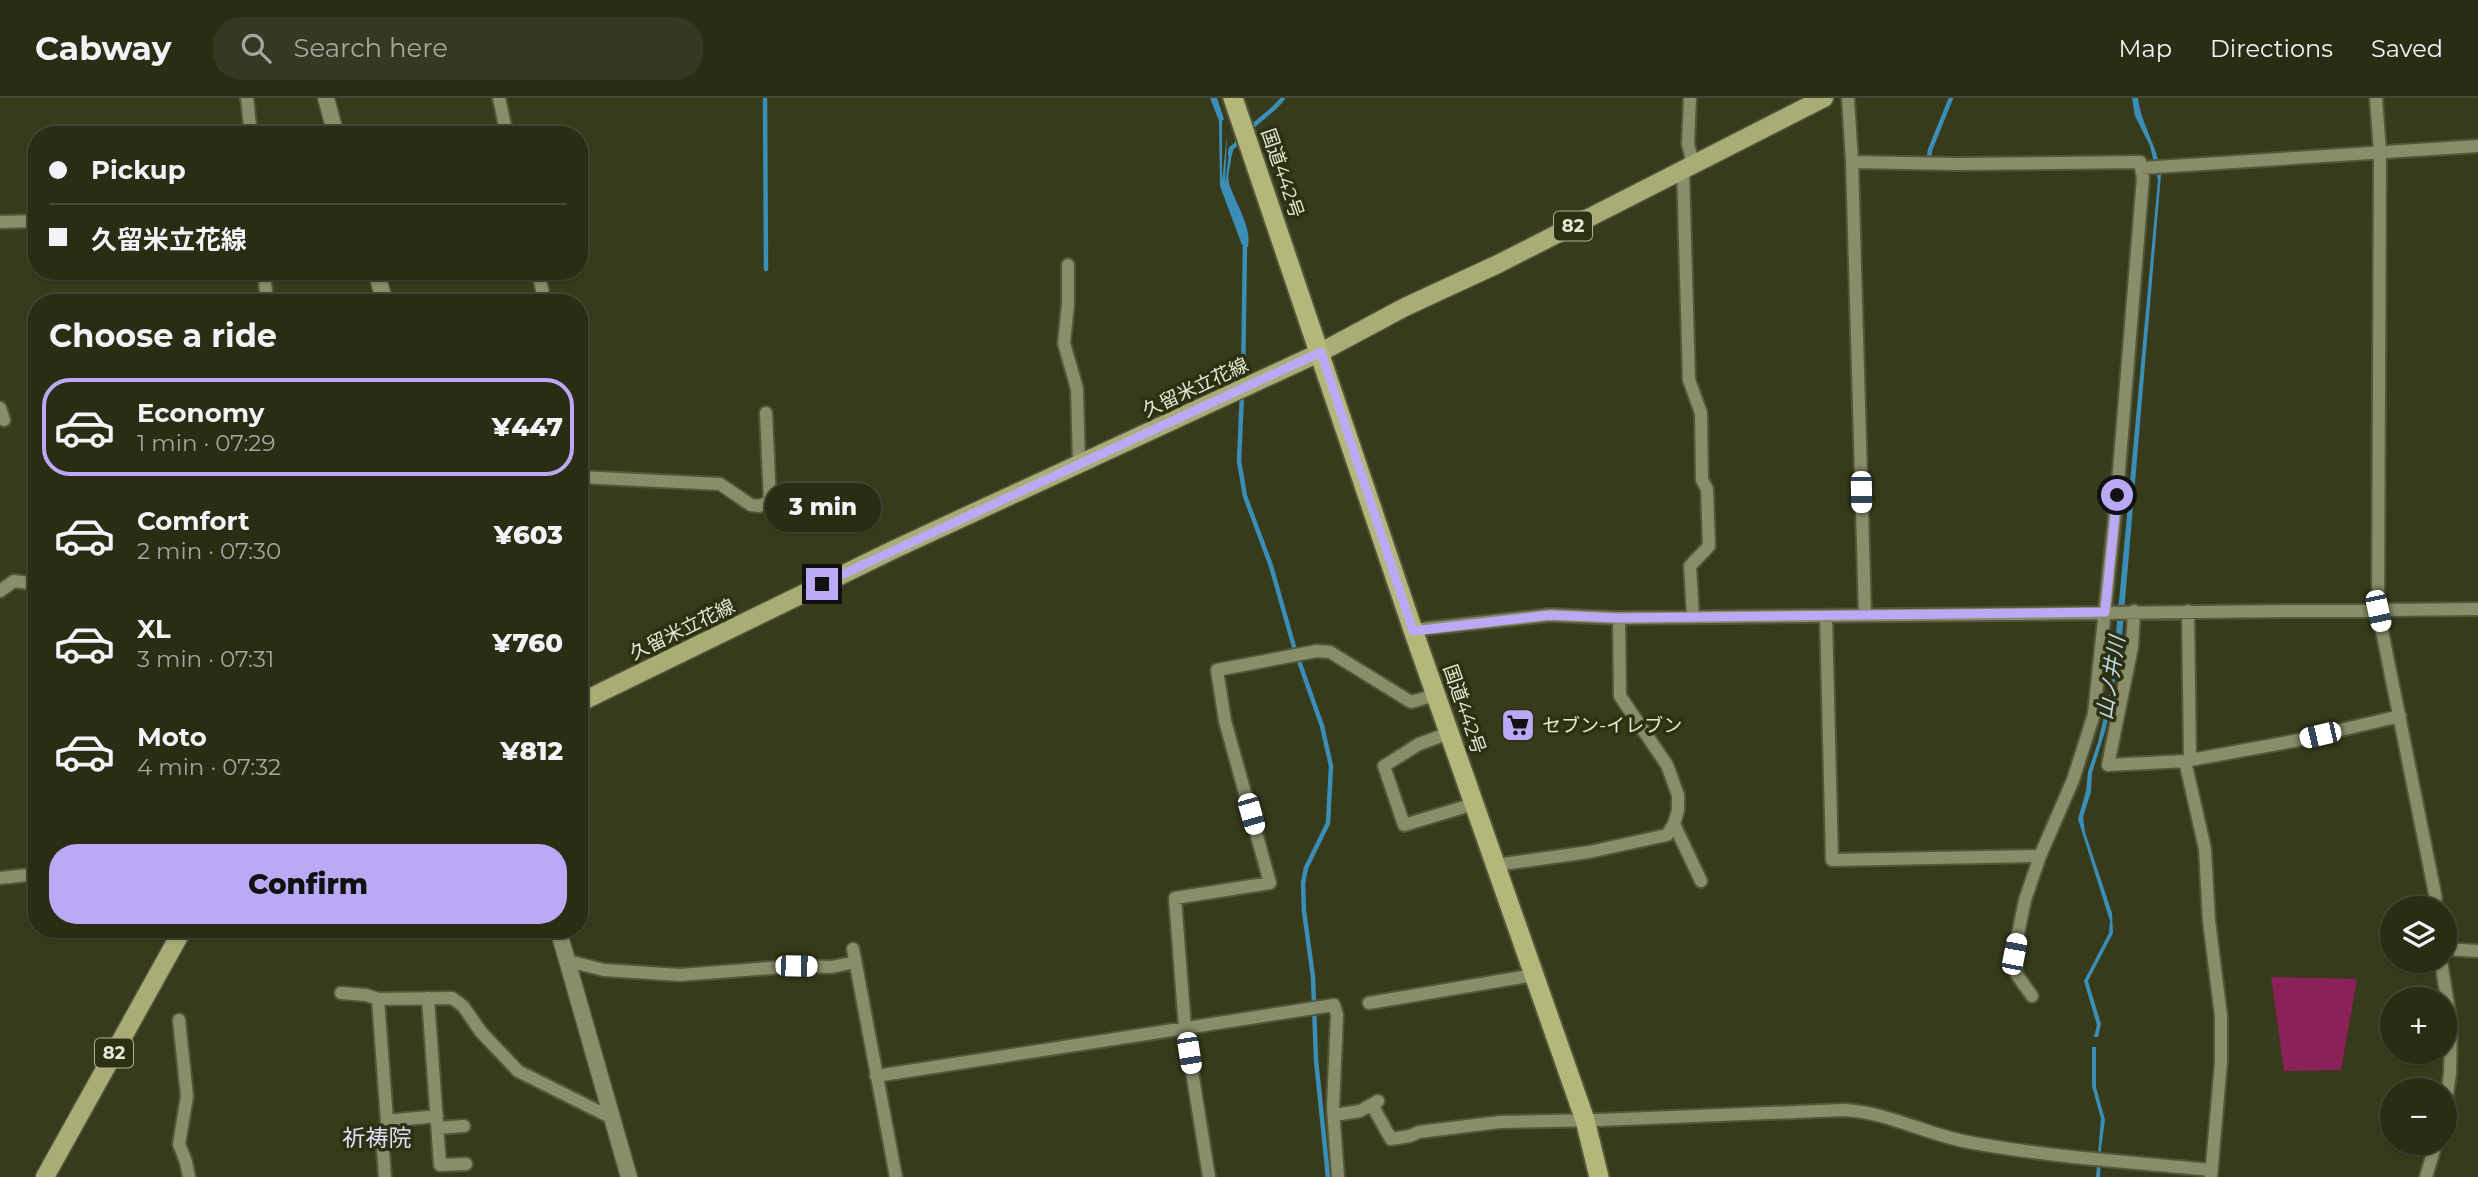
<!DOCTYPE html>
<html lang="en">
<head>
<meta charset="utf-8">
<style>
	body { margin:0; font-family:Montserrat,"Noto Sans JP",sans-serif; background:#363822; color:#f1f3f6; height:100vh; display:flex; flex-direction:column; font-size:26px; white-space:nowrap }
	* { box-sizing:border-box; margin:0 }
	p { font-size:23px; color:#a5a7a0 }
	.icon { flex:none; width:38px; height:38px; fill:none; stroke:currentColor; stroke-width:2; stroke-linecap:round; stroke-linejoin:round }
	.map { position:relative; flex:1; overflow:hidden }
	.panel { position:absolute; left:28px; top:196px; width:560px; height:644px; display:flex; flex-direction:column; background:#2a2c14; border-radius:28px; box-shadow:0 2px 5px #0004,0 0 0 2px #464834 }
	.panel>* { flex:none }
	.banner { position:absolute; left:28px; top:28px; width:560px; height:154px; border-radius:28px; box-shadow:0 2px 5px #0004,0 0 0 2px #464834; display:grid; align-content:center; height:154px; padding:0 21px; background:#2a2c14 }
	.buttons { position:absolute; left:2380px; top:798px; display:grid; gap:14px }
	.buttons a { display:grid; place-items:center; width:77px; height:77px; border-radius:50%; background:#2a2c14; box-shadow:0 2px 5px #0004,0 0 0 2px #464834; font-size:35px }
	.end { position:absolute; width:32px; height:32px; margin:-16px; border:9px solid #baaaf6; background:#111; box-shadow:0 0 0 4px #111 }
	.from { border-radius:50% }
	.bubble { position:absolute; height:49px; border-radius:24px; background:#2a2c14; box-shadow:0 2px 5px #0004,0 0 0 2px #464834; font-size:23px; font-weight:800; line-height:49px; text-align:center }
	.car { position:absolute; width:21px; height:42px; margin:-21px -10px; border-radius:9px; box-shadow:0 0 5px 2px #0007; background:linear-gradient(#fff 24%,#345 0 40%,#fff 0 76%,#345 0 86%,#fff 0) }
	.banner b { display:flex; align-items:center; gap:24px; height:66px; font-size:26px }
	.banner b+b { border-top:2px solid #464834 }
	.banner i { width:18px; height:18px; background:#f1f3f6 }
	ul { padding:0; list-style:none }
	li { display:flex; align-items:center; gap:21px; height:98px; margin:0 14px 10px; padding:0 7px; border:4px solid transparent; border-radius:28px }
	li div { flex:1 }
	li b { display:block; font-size:26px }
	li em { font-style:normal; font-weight:800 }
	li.current { border-color:#baaaf6 }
	li>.icon { width:63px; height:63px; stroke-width:1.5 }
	h2 { padding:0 21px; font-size:32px; line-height:84px }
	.button { display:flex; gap:14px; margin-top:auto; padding:14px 21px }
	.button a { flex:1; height:80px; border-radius:28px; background:#baaaf6; color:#111; font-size:28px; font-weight:800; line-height:80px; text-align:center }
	header { display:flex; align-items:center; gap:42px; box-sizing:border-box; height:98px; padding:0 35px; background:#2a2c14; border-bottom:2px solid #464834 }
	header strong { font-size:33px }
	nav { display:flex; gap:38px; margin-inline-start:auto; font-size:24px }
	.search { width:490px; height:63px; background:#363822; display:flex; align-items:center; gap:18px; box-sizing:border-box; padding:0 24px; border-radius:28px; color:#a5a7a0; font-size:26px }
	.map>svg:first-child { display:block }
</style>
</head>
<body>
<header>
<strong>Cabway</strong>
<div class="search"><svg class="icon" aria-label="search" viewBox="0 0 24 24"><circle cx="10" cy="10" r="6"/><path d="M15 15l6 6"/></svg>Search here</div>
<nav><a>Map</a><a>Directions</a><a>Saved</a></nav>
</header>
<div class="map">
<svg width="2478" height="1079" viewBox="0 0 2478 1079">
	<rect width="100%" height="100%" fill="#383b1b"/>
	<!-- green -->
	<path fill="#8b2159" d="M 2271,879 L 2357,881 L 2341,972 L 2284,973 Z"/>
	<!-- water -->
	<path fill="#3a8eb7" d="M 1210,0 L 1217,0 L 1224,21 L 1222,23 L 1222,83 L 1227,37 L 1225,87 L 1230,47 C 1235,60 1226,73 1229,85 C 1235,105 1252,128 1248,149 L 1242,147 L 1220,88 L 1219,23 Z
		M 2132,0 L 2138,0 C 2141,27 2159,50 2161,77 L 2121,550 L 2106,630 L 2092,675 L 2091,694 L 2083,719 L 2085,734 L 2112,815 L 2113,835 L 2088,883 L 2101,926 L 2098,939 L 2094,939 L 2097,927 L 2084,883 L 2109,835 L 2110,823 L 2078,721 L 2086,693 L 2088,674 L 2098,644 L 2111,590 L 2158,82 L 2150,48 L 2135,18 Z
		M 2092,949 L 2096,949 L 2096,989 L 2105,1022 L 2101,1051 L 2100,1079 L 2096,1079 L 2101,1021 L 2092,988 Z"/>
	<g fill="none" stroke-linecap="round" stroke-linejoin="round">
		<!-- stream -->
		<path stroke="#3a8eb7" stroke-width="4.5" d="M 765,0 L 766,171
			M 1249,32 C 1260,20 1274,13 1283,0
			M 1230,56 L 1231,51 L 1241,41
			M 1929,60 L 1930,52 L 1951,0
			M 1243,284 L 1245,146
			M 1242,296 L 1239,363 L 1245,398 L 1271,468 L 1294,549 L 1322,628 L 1331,668 L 1328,725 L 1306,770 L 1303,785 L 1304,813 L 1313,879 L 1316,962 L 1328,1079"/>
		<!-- minor casing -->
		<g stroke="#53563a" stroke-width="16">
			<path id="minor" d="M 247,0 L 251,37
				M 499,0 L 507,37
				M 1690,0 L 1688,46 L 1693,66
				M 1848,0 L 1852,64 L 1865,517
				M 2376,0 L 2380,55 L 2378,513 L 2435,796 L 2436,810
				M 1852,64 L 1957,66 L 2140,64 L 2143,80 L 2117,397 L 2094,616 L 2073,682 L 2040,758 L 2025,802 L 2014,856 L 2017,877 L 2032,898
				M 2141,70 L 2478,48
				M 1683,72 L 1689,282 L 1701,315 L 1702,382 L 1707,391 L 1709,448 L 1690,468 L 1693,519
				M 0,124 L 37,123
				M 1068,167 L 1068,206 L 1064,245 L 1077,291 L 1079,366
				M 264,173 L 267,205
				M 538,173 L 545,205
				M 0,310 L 4,322
				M 579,379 L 720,386 L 751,407 L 759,408 L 770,404 L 766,315
				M 0,493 L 14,483 L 37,486
				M 2134,513 L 2132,549 L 2108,667 L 2185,663 L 2294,643 L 2400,618
				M 2188,513 L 2190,661
				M 1826,518 L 1832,762 L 2040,758
				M 1413,532 L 1550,517 L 1619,520 L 2478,511
				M 1449,635 L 1419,646 L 1384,668 L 1404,727 L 1474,706
				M 2185,663 L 2205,751 L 2209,823 L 2221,918 L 2221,964 L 2211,1079
				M 1674,726 L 1701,783
				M 1496,767 L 1589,754 L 1667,737 L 1674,726 L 1678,712 L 1678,697 L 1667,667 L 1620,598 L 1619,520
				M 0,780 L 37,776
				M 853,851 L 896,1079
				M 2445,851 L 2478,853
				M 568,863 L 604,872 L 680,877 L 796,868 L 832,869 L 855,864
				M 2441,863 L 2451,926 L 2450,976 L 2445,1010
				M 341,895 L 366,897 L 378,901 L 452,900 L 463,908 L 481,934 L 518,973 L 612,1020
				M 428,900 L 440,1067 L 466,1066
				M 378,901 L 387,1023 L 383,1052 L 385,1079
				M 1369,905 L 1534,877
				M 179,922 L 187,998 L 179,1046 L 186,1064 L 189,1079
				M 876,978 L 1334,907 L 1337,917 L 1333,1010 L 1338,1079
				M 1372,1007 L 1391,1041 L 1410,1038 L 1419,1034 L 1500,1024 L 1599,1022 L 1844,1012 C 1887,1014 1925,1036 1968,1044 C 2048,1059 2131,1064 2212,1072
				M 1334,1017 L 1360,1013 L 1378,1003
				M 387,1023 L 437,1018
				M 438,1030 L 464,1028
				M 1209,1079 L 1185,930 L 1175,800 L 1270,785 L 1225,623 L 1217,572 L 1317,553 L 1330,554 L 1411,604 L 1436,597
				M 2426,1079 L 2436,1045"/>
		</g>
		<!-- tertiary casing -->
		<g stroke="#53563a" stroke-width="19">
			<path id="tertiary" d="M 326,0 L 336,37
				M 376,173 L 385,205
				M 558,831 L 629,1079"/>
		</g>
		<!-- primary casing -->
		<g stroke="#53563a" stroke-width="21">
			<path id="primary" d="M 579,605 L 895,451 L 1321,254 L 1405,209 L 1498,166 L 1824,0
				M 45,1079 L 183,831"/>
		</g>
		<!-- trunk casing -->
		<g stroke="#53563a" stroke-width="23">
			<path id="trunk" d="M 1233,0 L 1413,532 L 1585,1022 L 1599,1079"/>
		</g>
		<!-- minor -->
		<use href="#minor" stroke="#898d6a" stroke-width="12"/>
		<!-- tertiary -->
		<use href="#tertiary" stroke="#898d6a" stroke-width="16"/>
		<!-- primary -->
		<use href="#primary" stroke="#a7ad75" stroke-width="18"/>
		<!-- trunk -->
		<use href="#trunk" stroke="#b1b879" stroke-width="19"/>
	</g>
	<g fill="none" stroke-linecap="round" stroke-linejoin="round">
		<!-- route -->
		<path stroke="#baaaf6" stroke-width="9" d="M 822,486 L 1321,254 L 1413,533 L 1550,517 L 1619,520 L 2105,514 L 2117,397"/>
	</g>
	<!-- icons -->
	<defs>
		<g id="supermarket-square" transform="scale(1.75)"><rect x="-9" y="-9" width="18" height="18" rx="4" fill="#baaaf6" stroke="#2e3111"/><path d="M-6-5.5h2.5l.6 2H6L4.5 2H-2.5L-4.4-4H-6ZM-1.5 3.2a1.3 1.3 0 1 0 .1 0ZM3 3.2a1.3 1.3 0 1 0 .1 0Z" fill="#111"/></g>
	</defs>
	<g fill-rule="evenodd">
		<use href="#supermarket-square" x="1518" y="627"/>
	</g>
	<g text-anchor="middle" stroke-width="7" stroke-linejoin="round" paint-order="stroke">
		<!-- shield labels -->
		<g fill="#2e3111" stroke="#afb29b" stroke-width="2">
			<rect x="1554" y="113.5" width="38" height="29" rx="5"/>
			<rect x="95" y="940.5" width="38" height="29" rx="5"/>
		</g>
		<g font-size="18" font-weight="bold" fill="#e6e9d6">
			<text x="1573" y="134">82</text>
			<text x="114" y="961">82</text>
		</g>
		<!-- street labels -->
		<g font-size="19" fill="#e6e9d6" stroke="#2e3111">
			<text transform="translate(1283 75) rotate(71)" y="7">国道442号</text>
			<text transform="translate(1195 289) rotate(-25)" y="7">久留米立花線</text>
			<text transform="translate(682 531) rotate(-26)" y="7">久留米立花線</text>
			<text transform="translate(1465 611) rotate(71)" y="7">国道442号</text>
		</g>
		<!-- poi labels -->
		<g font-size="19" fill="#e6e9d6" stroke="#2e3111" text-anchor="start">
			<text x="1542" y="634">セブン-イレブン</text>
		</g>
		<!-- water labels -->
		<g font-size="21" font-style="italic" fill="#bfddef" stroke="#2e3111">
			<text transform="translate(2111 580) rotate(-81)" y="7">山ノ井川</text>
		</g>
		<!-- quarter labels -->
		<g font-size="23" fill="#e2ddfb" stroke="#2e3111">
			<text x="377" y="1048">祈祷院</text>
		</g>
	</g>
</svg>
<div class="buttons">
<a><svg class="icon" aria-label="layers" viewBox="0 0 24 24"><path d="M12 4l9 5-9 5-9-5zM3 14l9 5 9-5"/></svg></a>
<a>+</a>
<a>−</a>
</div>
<i class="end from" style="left:2117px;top:397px"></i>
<i class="end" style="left:822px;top:486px"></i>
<div class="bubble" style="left:765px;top:385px;width:116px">3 min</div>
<i class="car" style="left:1861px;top:394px;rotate:179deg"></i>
<i class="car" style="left:2378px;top:513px;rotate:168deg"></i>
<i class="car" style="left:2320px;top:637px;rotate:257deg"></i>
<i class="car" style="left:1251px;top:716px;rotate:164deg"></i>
<i class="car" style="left:2014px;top:856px;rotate:11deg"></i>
<i class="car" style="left:796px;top:868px;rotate:91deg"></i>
<i class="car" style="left:1189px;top:955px;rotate:171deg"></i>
<div class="banner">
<b><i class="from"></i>Pickup</b>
<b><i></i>久留米立花線</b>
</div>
<section class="panel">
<h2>Choose a ride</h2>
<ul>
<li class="current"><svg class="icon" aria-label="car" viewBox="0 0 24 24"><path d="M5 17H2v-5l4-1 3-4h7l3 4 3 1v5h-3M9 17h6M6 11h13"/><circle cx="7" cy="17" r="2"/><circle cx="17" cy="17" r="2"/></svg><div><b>Economy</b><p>1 min · 07:29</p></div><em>¥447</em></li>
<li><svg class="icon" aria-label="car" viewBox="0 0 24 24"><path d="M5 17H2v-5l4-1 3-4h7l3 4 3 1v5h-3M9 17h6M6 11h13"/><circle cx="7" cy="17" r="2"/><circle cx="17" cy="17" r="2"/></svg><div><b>Comfort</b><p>2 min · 07:30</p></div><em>¥603</em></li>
<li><svg class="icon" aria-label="car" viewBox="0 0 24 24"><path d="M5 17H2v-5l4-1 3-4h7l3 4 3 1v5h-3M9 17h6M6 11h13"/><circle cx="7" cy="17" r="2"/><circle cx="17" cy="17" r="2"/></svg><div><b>XL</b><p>3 min · 07:31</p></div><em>¥760</em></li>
<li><svg class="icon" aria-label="car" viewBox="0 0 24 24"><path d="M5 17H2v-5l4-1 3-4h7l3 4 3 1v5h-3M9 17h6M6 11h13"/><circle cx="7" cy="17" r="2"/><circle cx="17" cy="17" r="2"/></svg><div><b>Moto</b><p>4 min · 07:32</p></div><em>¥812</em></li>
</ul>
<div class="button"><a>Confirm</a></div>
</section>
</div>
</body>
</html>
